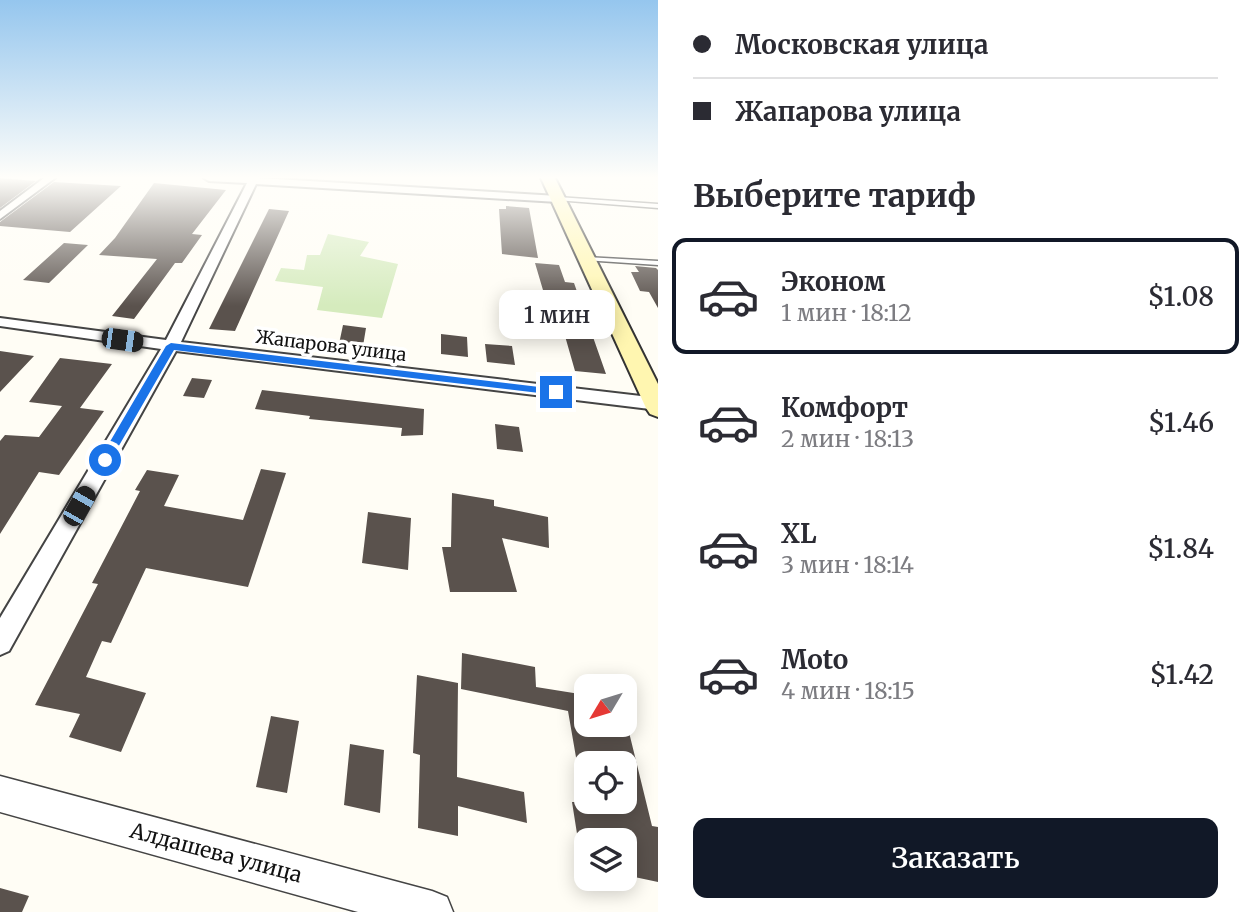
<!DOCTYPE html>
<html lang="ru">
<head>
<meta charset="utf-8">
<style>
	body { margin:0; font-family:Merriweather,serif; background:#f2f2f3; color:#2b2b33; height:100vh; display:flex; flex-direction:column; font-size:26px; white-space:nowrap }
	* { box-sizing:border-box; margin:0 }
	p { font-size:23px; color:#7c7c81 }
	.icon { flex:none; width:38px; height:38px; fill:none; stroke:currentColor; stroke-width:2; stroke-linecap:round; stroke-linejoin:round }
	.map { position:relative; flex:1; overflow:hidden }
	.panel { display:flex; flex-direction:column; background:#fff; width:595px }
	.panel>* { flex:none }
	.guide { display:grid; align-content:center; height:154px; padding:0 35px; background:#fff }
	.needle { width:46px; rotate:232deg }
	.fabs { position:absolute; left:574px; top:674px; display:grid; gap:14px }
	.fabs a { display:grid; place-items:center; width:63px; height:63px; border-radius:14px; background:#fff; box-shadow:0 4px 18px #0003; font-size:35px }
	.end { position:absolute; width:32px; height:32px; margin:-16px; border:9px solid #1a73e8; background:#fff; box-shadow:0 0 0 4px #fff }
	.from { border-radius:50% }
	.bubble { position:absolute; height:49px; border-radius:14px; background:#fff; box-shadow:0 4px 18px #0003; font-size:23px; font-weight:600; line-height:49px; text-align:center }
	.car { position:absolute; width:21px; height:42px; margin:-21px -10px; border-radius:9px; box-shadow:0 0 5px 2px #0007; background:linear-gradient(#222 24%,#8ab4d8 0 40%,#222 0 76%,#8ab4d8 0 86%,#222 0) }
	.guide b { display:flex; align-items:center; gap:24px; height:66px; font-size:26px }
	.guide b+b { border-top:2px solid #e1e1e2 }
	.guide i { width:18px; height:18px; background:#2b2b33 }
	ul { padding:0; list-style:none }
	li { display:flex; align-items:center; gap:21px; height:116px; margin:0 14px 10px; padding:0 21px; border:4px solid transparent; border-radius:14px }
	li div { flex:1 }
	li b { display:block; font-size:26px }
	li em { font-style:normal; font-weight:600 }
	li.on { border-color:#111827 }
	li>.icon { width:63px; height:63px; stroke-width:1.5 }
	h2 { padding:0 35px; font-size:32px; line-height:84px }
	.primary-button { display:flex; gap:14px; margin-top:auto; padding:14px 35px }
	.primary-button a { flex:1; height:80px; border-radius:14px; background:#111827; color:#fff; font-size:28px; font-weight:600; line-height:80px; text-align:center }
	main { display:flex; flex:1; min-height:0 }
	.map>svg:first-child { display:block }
</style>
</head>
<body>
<main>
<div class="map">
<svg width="658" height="912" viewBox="0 0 658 912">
	<rect width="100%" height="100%" fill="#fffdf5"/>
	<!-- green -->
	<path fill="#d5ebbd" d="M 328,234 L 369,242 L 360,256 L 398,264 L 382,318 L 317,310 L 323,287 L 275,281 L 281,268 L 304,270 L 307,255 L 320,255 Z"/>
	<!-- building -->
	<path fill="#5a524d" d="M 0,178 L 36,181 L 0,208 Z
		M 54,182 L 121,186 L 70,232 L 0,226 L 0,222 Z
		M 154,183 L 226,190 L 192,234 L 202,235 L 182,263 L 175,263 L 134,319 L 112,316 L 157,259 L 99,255 L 115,238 Z
		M 506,206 L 529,208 L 538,258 L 502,254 L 499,209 L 506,209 Z
		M 269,209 L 289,211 L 235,331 L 209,329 Z
		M 64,243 L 88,245 L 49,283 L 23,280 Z
		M 535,263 L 559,265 L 565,282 L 574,283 L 606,374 L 575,371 L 557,308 L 548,307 Z
		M 635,266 L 656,268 L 658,270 L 658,308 L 649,292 L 640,291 L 631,272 L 639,272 Z
		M 343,325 L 366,328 L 363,346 L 339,344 Z
		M 441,334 L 467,337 L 468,357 L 441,354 Z
		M 485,344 L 512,346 L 515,365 L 487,362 Z
		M 0,351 L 34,356 L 0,392 Z
		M 60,358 L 112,364 L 80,408 L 104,411 L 59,475 L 39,472 L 0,534 L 0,441 L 5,435 L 39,437 L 62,406 L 29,402 Z
		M 192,378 L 212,380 L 204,398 L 183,396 Z
		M 262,390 L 424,409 L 423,435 L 401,436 L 402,428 L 309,419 L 310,416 L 255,409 Z
		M 495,424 L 519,427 L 523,452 L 497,449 Z
		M 261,469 L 286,473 L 248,587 L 146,568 L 111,643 L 102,641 L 86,677 L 146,693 L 121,752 L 69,737 L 80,714 L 35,705 L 98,584 L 92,583 L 140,491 L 135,490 L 147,470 L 179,475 L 164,506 L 243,520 Z
		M 452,493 L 494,500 L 494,506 L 548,517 L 549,548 L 502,538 L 517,592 L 450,592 L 442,547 L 451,547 Z
		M 368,512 L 411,518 L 408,570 L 362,563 Z
		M 462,653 L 535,667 L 536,687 L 586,695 L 586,724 L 627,724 L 652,826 L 658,827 L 658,882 L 625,875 L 625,840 L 578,840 L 572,802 L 625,802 L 625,763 L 577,763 L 568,711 L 461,689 Z
		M 417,675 L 458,683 L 457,777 L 524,792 L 527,823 L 458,806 L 458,836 L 418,828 L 420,755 L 413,753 Z
		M 271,716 L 299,721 L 287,793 L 256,787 Z
		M 350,744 L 384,750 L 380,813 L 344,805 Z
		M 0,888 L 29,896 L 22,912 L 0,912 Z"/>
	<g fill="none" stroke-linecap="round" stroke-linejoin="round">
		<!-- service casing -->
		<g stroke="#444" stroke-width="3">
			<path id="service" d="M 558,197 L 658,204 L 658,208 L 556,200 L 555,199 Z
				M 586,257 L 658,261 L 658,265 L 584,260 L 584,258 Z"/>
		</g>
		<!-- minor casing -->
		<g stroke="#444" stroke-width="4">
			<path id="minor" d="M 44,178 L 55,178 L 0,219 L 0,211 Z
				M 204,178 L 259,178 L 558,196 L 563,199 L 558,202 L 256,184 L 181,342 L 658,398 L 658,410 L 176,351 L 9,651 L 0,655 L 0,618 L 161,349 L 0,326 L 0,318 L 166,340 L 247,183 L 209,181 Z"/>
		</g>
		<!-- tertiary casing -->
		<g stroke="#444" stroke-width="3">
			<path id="tertiary" d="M 0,776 L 432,891 L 447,897 L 453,912 L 358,912 L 0,812 Z"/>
		</g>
		<!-- secondary casing -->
		<g stroke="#333" stroke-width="4">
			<path id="secondary" d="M 541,178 L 555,178 L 658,384 L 658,417 L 650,414 L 646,408 Z"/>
		</g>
		<!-- service -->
		<use href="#service" fill="#fff" fill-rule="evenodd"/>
		<!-- minor -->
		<use href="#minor" fill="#fff" fill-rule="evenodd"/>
		<!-- tertiary -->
		<use href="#tertiary" fill="#fff" fill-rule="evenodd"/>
		<!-- secondary -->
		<use href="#secondary" fill="#fff6b0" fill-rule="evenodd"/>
	</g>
	<!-- sky -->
	<linearGradient id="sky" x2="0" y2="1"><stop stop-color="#95c6ee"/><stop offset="0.58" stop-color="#fffefa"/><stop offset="1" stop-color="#fffefa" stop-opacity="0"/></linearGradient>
	<rect width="658" height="306" fill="url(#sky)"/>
	<!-- route -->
	<path fill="#1a73e8" d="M 171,343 L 556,389 L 561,392 L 556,395 L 174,350 L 109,463 L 101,463 L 101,457 L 166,346 Z"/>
	<g text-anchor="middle" stroke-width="7" stroke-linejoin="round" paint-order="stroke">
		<!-- street labels -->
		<g font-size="18" fill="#111" stroke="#fff">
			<text transform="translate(331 346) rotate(7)" y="6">Жапарова улица</text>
		</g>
		<!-- near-street labels -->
		<g font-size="21" fill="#111" stroke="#fff">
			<text transform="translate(216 853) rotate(15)" y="7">Алдашева улица</text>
		</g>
	</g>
</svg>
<div class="fabs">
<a><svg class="needle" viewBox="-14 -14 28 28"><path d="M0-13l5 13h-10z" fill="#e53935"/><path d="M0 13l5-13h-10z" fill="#7c7c81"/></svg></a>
<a><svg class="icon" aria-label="locate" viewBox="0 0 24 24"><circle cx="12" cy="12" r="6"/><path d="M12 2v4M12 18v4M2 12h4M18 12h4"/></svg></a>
<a><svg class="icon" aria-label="layers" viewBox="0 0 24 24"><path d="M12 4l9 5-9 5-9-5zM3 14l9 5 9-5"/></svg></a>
</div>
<i class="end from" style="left:105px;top:460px"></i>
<i class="end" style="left:556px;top:392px"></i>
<div class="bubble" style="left:499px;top:290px;width:116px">1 мин</div>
<i class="car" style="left:122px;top:340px;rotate:98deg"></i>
<i class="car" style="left:79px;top:506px;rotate:30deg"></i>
</div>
<section class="panel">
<div class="guide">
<b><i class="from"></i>Московская улица</b>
<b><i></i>Жапарова улица</b>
</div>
<h2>Выберите тариф</h2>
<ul>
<li class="on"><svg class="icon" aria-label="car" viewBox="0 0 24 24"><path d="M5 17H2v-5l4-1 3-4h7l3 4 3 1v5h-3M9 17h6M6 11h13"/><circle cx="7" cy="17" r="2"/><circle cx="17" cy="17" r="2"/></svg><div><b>Эконом</b><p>1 мин · 18:12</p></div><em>$1.08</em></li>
<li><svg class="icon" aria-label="car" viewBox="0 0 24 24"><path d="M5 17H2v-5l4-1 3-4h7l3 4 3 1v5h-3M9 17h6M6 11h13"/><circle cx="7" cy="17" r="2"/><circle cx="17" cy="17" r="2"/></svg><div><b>Комфорт</b><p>2 мин · 18:13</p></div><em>$1.46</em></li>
<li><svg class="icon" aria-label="car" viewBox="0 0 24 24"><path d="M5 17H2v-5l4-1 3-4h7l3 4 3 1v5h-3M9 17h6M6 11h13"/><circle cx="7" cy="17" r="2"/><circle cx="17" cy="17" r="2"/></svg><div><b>XL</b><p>3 мин · 18:14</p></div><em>$1.84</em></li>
<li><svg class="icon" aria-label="car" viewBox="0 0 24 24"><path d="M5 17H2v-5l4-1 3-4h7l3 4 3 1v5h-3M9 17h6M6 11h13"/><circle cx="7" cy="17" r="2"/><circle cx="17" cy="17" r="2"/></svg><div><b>Moto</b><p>4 мин · 18:15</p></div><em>$1.42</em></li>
</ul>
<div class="primary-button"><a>Заказать</a></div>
</section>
</main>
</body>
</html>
